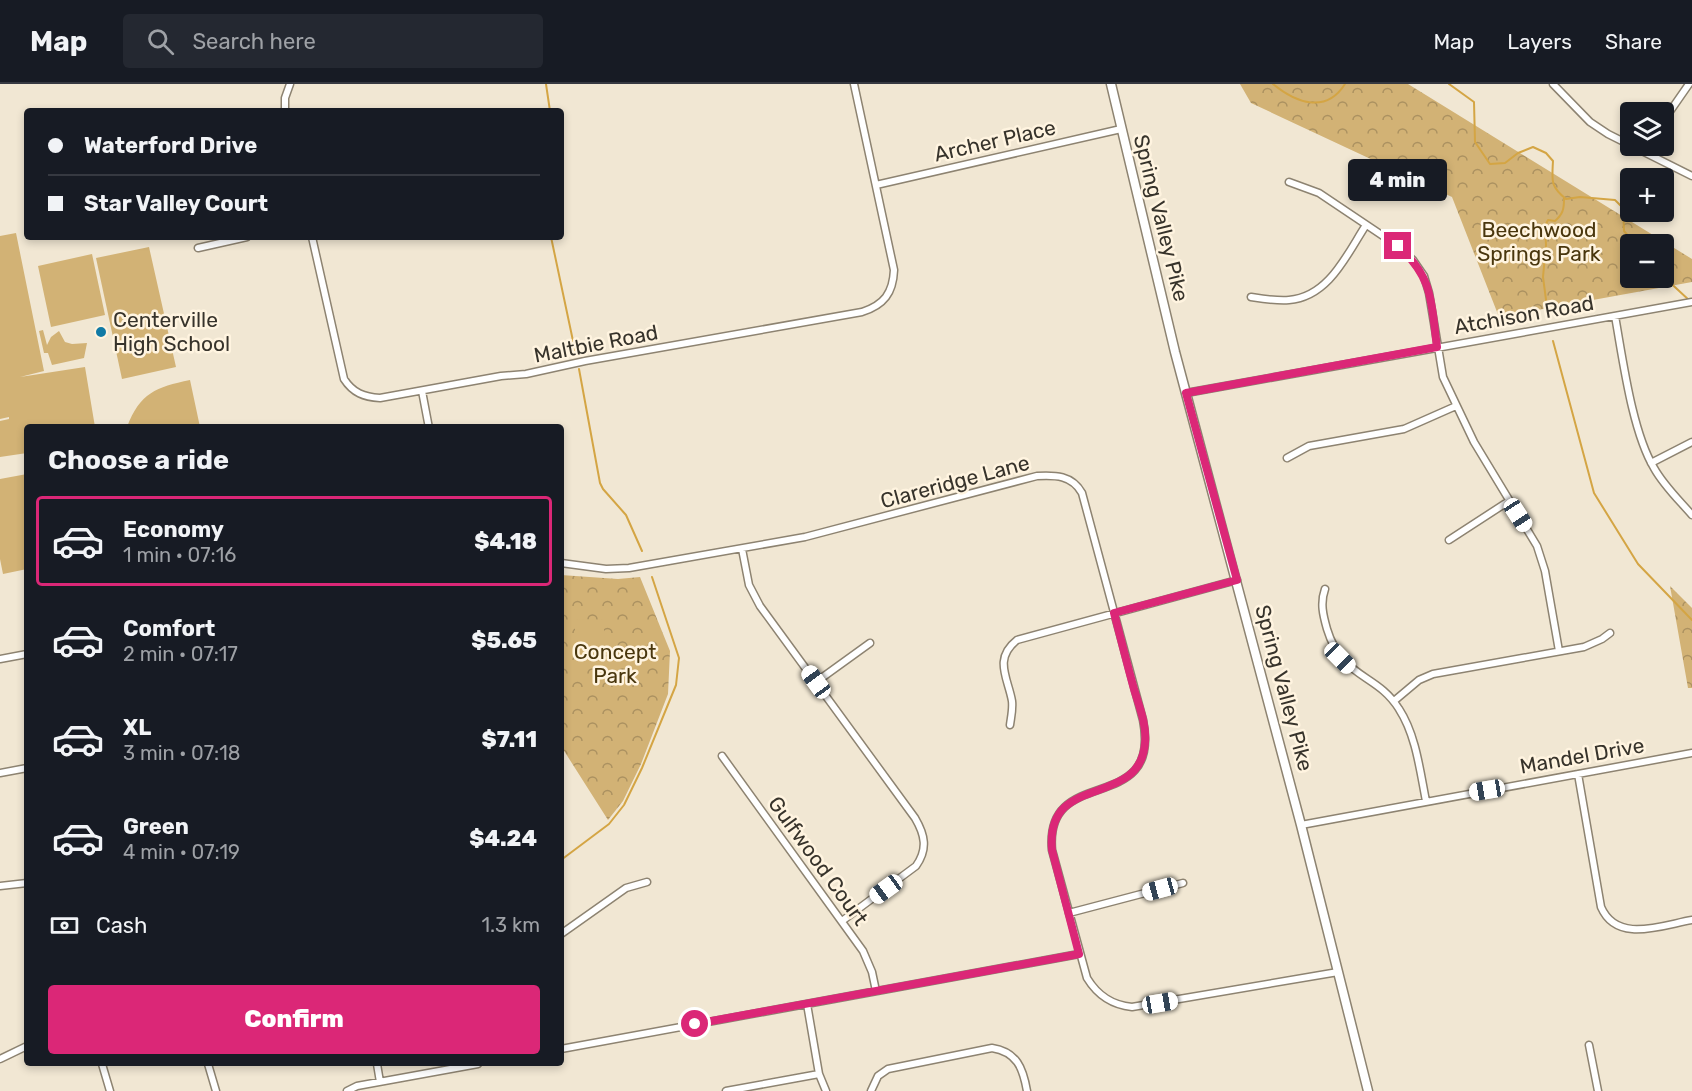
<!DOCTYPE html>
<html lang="en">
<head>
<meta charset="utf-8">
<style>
	body { margin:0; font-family:Rubik,sans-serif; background:#242831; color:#f1f3f6; height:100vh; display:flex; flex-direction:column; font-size:22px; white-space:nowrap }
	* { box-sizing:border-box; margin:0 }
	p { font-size:20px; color:#9ea1a6 }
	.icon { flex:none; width:33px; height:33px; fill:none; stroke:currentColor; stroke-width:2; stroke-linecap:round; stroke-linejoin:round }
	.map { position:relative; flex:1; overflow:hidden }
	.side { position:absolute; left:24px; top:340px; width:540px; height:642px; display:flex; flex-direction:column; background:#171b24; border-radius:6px; box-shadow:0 3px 9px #0003 }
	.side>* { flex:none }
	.guide { position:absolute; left:24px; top:24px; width:540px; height:132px; border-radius:6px; box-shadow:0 3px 9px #0003; display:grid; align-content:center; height:132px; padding:0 24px; background:#171b24 }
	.controls { position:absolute; left:1620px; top:18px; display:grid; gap:12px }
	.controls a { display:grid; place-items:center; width:54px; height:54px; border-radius:6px; background:#171b24; box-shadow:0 3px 9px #0003; font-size:30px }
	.end { position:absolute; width:27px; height:27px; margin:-14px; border:8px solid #db2777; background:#fff; box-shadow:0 0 0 3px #fff }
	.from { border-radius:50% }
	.bubble { position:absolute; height:42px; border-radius:6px; background:#171b24; box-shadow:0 3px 9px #0003; font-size:20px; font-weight:800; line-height:42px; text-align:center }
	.car { position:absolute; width:18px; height:36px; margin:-18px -9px; border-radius:8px; box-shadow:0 0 4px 2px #0007; background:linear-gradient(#fff 24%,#345 0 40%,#fff 0 76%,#345 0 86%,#fff 0) }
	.guide b { display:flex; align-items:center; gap:21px; height:57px; font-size:22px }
	.guide b+b { border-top:2px solid #363941 }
	.guide i { width:15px; height:15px; background:#f1f3f6 }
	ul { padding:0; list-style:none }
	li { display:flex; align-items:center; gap:18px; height:90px; margin:0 12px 9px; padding:0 12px; border:3px solid transparent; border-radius:6px }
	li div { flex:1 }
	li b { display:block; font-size:22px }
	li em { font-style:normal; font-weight:800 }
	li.selected { border-color:#db2777 }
	li>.icon { width:54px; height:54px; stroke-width:1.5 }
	h2 { padding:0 24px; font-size:27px; line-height:72px }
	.pay { display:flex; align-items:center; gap:15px; height:66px; padding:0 24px; font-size:22px }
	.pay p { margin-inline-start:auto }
	.action { display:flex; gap:12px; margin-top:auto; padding:12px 24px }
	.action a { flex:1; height:69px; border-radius:6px; background:#db2777; color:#fff; font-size:24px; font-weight:800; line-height:69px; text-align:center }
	header { display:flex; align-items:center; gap:36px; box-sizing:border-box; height:84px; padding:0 30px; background:#171b24; border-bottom:2px solid #363941 }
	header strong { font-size:28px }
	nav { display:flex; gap:33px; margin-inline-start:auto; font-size:21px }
	.search { width:420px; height:54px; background:#242831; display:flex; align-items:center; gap:15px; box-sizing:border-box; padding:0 21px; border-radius:6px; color:#9ea1a6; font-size:22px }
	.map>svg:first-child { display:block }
</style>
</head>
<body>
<header>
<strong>Map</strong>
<div class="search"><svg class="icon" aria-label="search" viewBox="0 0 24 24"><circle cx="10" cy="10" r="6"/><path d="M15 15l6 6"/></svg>Search here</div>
<nav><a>Map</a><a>Layers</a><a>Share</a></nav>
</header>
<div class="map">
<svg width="1692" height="1007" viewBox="0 0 1692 1007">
	<defs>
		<pattern id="park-crowns" width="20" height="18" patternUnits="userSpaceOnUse" patternTransform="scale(1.5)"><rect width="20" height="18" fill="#d2b275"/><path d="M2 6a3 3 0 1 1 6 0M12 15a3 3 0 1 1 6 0" fill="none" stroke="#ab9160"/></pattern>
	</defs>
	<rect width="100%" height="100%" fill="#f1e7d3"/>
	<!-- park -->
	<path fill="url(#park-crowns)" fill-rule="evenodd" d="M 1240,0 L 1408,0 L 1692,175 L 1692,198 L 1499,233 L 1452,113 L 1251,19 ZM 1630,160 L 1664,160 L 1664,194 L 1630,194 Z
		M 561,491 L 618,495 L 640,493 L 670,567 L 668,610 L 641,680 L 623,717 L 608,736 L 561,662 Z
		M 1670,502 L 1692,524 L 1692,604 L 1688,604 Z"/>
	<!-- pitch -->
	<path fill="#d2b275" d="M 16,149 L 44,287 L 20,293 L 85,283 L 95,343 L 27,344 L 27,369 L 0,373 L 0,337 L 9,335 L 9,333 L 0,335 L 0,152 Z
		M 149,163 L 176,283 L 122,295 L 96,174 Z
		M 92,170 L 105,231 L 51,243 L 38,182 Z
		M 43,246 L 47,261 L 51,253 L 59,247 L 65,258 L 72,260 L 87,259 L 84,274 L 52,281 L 48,269 L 44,269 L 39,247 Z
		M 190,296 L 200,343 L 127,343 C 140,309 156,303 190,296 Z
		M 27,390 L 27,485 L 3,490 L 0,475 L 0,395 Z
		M 575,535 L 604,536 L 604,573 L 575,573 Z"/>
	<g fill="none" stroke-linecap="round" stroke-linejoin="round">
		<!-- stream -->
		<path stroke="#d4a544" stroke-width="2" d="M 546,0 L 550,27
			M 1273,0 C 1296,19 1326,30 1345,0
			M 1449,0 L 1474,18 L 1475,58 L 1490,80 L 1505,79 L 1518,69 L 1533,63 L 1546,69 L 1553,77 C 1552,97 1550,102 1566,115 L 1580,113 L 1615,116 L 1623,124 L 1624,147 L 1635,160
			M 551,153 L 576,271
			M 1664,193 L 1690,217
			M 1548,231 L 1543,193 L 1546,161 L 1545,142 L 1548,136 L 1555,137 C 1563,130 1564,125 1564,115
			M 1553,257 L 1594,409 L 1638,480 L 1692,536
			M 579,285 L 600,399 L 603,405 L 626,431 L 642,467
			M 561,776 L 609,740 L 624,721 L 642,684 L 676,601 L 679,574 L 652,493"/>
		<!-- street casing -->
		<g stroke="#8d8371" stroke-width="9">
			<path id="street" d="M 1553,0 L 1590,38 L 1608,50 L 1630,61
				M 285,27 L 285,14 L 290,0
				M 1664,36 L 1689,0
				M 1632,62 L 1692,92
				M 1289,98 L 1319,109 L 1398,162 L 1413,176 L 1424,192 L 1429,209 L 1443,293 L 1474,358 L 1537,462 L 1545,487 L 1559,567
				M 876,101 L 1121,45
				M 312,153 L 344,295 C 353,309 364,313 380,314 L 501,292 L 526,290 L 585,277 L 862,228 C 884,221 893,209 894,186 L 854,0
				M 198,164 L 247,153
				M 1251,213 C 1264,215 1276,217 1289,216 C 1329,213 1347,170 1366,141
				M 1615,232 C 1623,276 1632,347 1654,384 C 1664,402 1679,416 1692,431
				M 422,307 L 429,344
				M 1186,309 L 1692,218
				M 1287,374 L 1309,362 L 1404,345 L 1456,322
				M 1651,379 L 1692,358
				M 1449,456 L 1509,417
				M 742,465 L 749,501 L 760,522 L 915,734 C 925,751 928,765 916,782 L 842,837
				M 561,479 L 606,485 L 629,484 L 805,453 L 1037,392 C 1055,391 1072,391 1082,409 L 1143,636 C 1162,734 1044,678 1052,766 L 1087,894 C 1098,912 1112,921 1132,923 L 1338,888
				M 1325,505 C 1320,519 1323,531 1327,545 C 1342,595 1377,589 1399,625 C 1416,651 1420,687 1426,717
				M 0,575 L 27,570
				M 816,598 L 870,559
				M 1394,617 L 1419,596 L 1433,590 L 1584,563 L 1602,555 L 1610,549
				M 1010,641 C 1011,633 1013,625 1012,617 C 1008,594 993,575 1017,556 L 1237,496
				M 722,672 L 863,867 L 872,888 L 876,907
				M 0,689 L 27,684
				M 1578,690 L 1601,823 C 1617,860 1662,841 1692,836
				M 1301,741 L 1692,669
				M 0,802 L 27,799
				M 1069,829 L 1183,799
				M 561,850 L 626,804 L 647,798
				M 807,920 L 819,990 L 826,1007
				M 1589,961 L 1598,1007
				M 561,965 L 1079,870
				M 0,975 L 27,962
				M 102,980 L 110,1007
				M 208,980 L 216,1007
				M 377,980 L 380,998
				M 347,1007 L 357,1002 L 478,980
				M 726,1007 L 819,990
				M 871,1007 L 878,992 L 888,985 L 992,964 C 1017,968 1023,984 1027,1007"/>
		</g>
		<!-- secondary casing -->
		<g stroke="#8d8371" stroke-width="11">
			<path id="secondary" d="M 1111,0 L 1175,268 L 1301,741 L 1368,1007"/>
		</g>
		<!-- street -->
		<use href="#street" stroke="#fff" stroke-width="6"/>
		<!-- secondary -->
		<use href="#secondary" stroke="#fff" stroke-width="8"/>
	</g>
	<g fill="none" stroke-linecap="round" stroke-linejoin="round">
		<!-- route -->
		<path stroke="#db2777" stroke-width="8" d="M 695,940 L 1079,870 L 1052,766 C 1045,686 1140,726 1145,659 C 1147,641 1139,622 1134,605 C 1127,580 1121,555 1114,529 L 1237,496 L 1186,309 L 1437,263 C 1431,219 1434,194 1398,162"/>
	</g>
	<!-- markers -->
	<circle fill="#117aa5" stroke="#fff4e0" stroke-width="2" cx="101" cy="248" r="6"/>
	<g text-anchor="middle" stroke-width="5" stroke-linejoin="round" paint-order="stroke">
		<!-- street labels -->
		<g font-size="21" fill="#37332b" stroke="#fff4e0">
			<text transform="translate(995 57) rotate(-13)" y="7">Archer Place</text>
			<text transform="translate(1161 134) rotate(76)" y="7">Spring Valley Pike</text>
			<text transform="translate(1524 231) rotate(-10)" y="7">Atchison Road</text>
			<text transform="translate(596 260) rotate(-11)" y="7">Maltbie Road</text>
			<text transform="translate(955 398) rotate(-15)" y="7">Clareridge Lane</text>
			<text transform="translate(1284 604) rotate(75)" y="7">Spring Valley Pike</text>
			<text transform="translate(1582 672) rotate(-10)" y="7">Mandel Drive</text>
			<text transform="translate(818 777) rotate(54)" y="7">Gulfwood Court</text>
		</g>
		<!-- park labels -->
		<g font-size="21" fill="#49360d" stroke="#fff4e0">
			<text x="1539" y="153">Beechwood<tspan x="1539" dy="24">Springs Park</tspan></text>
			<text x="615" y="575">Concept<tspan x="615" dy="24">Park</tspan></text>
		</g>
		<!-- poi labels -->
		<g font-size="21" fill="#37332b" stroke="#fff4e0" text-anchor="start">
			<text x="113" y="243">Centerville<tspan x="113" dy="24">High School</tspan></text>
		</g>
	</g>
</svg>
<div class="controls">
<a><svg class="icon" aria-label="layers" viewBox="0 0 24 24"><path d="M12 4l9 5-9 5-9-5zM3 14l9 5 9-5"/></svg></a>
<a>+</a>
<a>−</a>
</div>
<i class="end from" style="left:695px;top:940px"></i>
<i class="end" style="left:1398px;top:162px"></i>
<div class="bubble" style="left:1348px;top:75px;width:99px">4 min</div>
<i class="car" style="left:1518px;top:431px;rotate:147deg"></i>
<i class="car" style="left:1340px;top:574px;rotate:135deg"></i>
<i class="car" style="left:816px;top:598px;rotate:324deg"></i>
<i class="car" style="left:1487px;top:706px;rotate:260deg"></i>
<i class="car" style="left:886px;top:805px;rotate:234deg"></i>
<i class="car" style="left:1160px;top:805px;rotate:255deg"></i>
<i class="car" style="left:1160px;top:919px;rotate:80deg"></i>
<div class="guide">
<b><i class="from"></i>Waterford Drive</b>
<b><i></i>Star Valley Court</b>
</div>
<section class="side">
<h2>Choose a ride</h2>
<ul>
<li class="selected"><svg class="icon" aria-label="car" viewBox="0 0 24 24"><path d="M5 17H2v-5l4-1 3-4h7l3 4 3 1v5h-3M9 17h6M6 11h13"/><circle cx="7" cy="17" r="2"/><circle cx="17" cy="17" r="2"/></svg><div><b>Economy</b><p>1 min · 07:16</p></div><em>$4.18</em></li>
<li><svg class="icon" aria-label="car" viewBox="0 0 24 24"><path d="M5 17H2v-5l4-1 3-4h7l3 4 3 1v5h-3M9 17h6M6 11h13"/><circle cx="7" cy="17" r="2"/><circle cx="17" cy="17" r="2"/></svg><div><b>Comfort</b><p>2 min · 07:17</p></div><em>$5.65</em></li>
<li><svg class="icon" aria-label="car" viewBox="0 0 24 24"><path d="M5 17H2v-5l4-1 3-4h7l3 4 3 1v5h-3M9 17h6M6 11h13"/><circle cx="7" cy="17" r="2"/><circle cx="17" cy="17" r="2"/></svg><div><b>XL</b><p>3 min · 07:18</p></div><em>$7.11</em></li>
<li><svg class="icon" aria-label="car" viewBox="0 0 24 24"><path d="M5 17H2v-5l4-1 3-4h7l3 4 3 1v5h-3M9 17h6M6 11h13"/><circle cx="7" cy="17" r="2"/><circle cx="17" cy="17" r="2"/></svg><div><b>Green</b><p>4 min · 07:19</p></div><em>$4.24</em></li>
</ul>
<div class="pay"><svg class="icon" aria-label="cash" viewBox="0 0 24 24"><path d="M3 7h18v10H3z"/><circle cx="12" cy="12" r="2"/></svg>Cash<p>1.3 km</p></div>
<div class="action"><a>Confirm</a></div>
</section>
</div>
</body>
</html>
